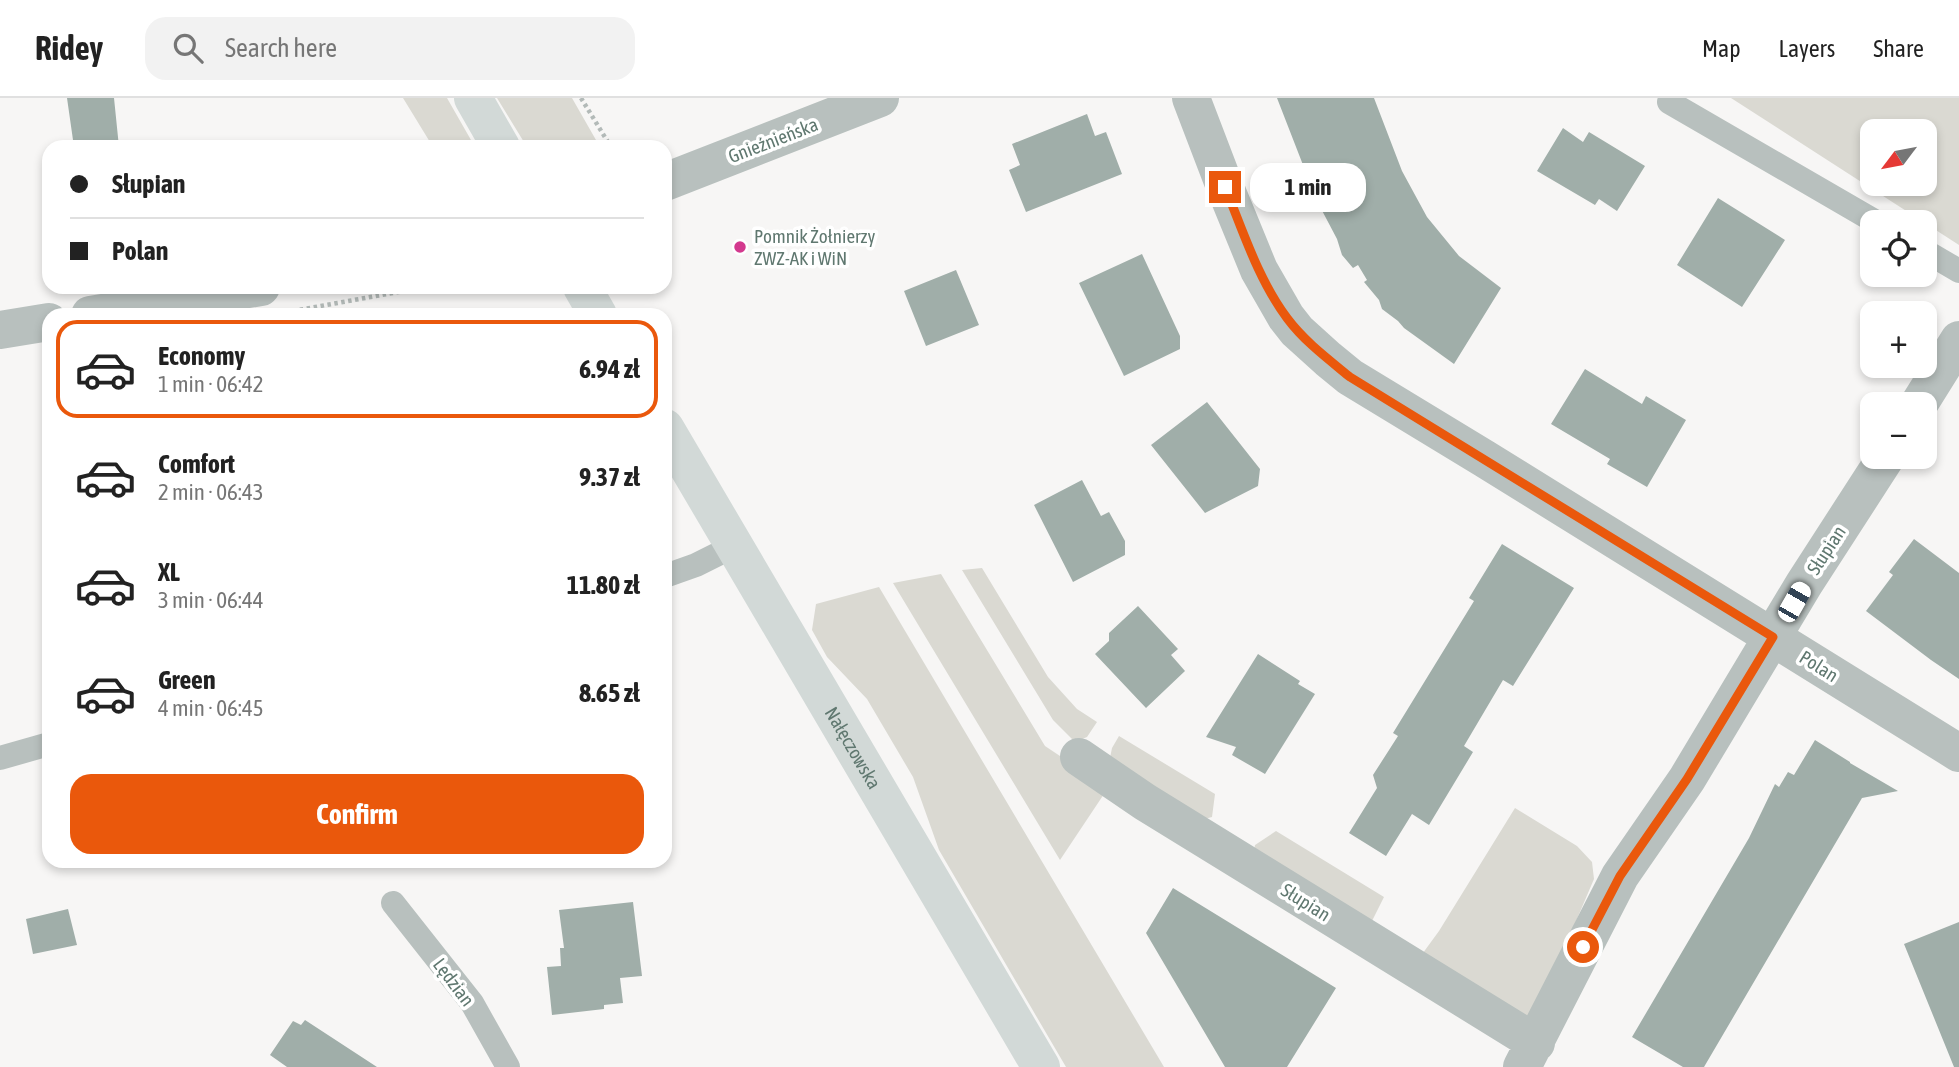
<!DOCTYPE html>
<html lang="en">
<head>
<meta charset="utf-8">
<style>
	body { margin:0; font-family:"Asap Condensed",sans-serif; background:#f2f2f2; color:#222; height:100vh; display:flex; flex-direction:column; font-size:26px; white-space:nowrap }
	* { box-sizing:border-box; margin:0 }
	p { font-size:23px; color:#767676 }
	.icon { flex:none; width:38px; height:38px; fill:none; stroke:currentColor; stroke-width:2; stroke-linecap:round; stroke-linejoin:round }
	.map { position:relative; flex:1; overflow:hidden }
	.details { position:absolute; left:42px; top:210px; width:630px; height:560px; display:flex; flex-direction:column; background:#fff; border-radius:21px; box-shadow:0 4px 10px #0003 }
	.details>* { flex:none }
	.guide { position:absolute; left:42px; top:42px; width:630px; height:154px; border-radius:21px; box-shadow:0 4px 10px #0003; display:grid; align-content:center; height:154px; padding:0 28px; background:#fff }
	.needle { width:46px; rotate:238deg }
	.controls { position:absolute; left:1860px; top:21px; display:grid; gap:14px }
	.controls a { display:grid; place-items:center; width:77px; height:77px; border-radius:14px; background:#fff; box-shadow:0 4px 10px #0003; font-size:35px }
	.end { position:absolute; width:32px; height:32px; margin:-16px; border:9px solid #ea580c; background:#fff; box-shadow:0 0 0 4px #fff }
	.from { border-radius:50% }
	.bubble { position:absolute; height:49px; border-radius:21px; background:#fff; box-shadow:0 4px 10px #0003; font-size:23px; font-weight:700; line-height:49px; text-align:center }
	.car { position:absolute; width:21px; height:42px; margin:-21px -10px; border-radius:9px; box-shadow:0 0 5px 2px #0007; background:linear-gradient(#fff 24%,#345 0 40%,#fff 0 76%,#345 0 86%,#fff 0) }
	.guide b { display:flex; align-items:center; gap:24px; height:66px; font-size:26px }
	.guide b+b { border-top:2px solid #e0e0e0 }
	.guide i { width:18px; height:18px; background:#222 }
	ul { padding:12px 0 0; list-style:none }
	li { display:flex; align-items:center; gap:21px; height:98px; margin:0 14px 10px; padding:0 14px; border:4px solid transparent; border-radius:21px }
	li div { flex:1 }
	li b { display:block; font-size:26px }
	li em { font-style:normal; font-weight:700 }
	li.on { border-color:#ea580c }
	li>.icon { width:63px; height:63px; stroke-width:1.5 }
	.primary-button { display:flex; gap:14px; margin-top:auto; padding:14px 28px }
	.primary-button a { flex:1; height:80px; border-radius:21px; background:#ea580c; color:#fff; font-size:28px; font-weight:700; line-height:80px; text-align:center }
	header { display:flex; align-items:center; gap:42px; box-sizing:border-box; height:98px; padding:0 35px; background:#fff; border-bottom:2px solid #e0e0e0 }
	header strong { font-size:33px }
	nav { display:flex; gap:38px; margin-inline-start:auto; font-size:24px }
	.search { width:490px; height:63px; background:#f2f2f2; display:flex; align-items:center; gap:18px; box-sizing:border-box; padding:0 24px; border-radius:21px; color:#767676; font-size:26px }
	.map>svg:first-child { display:block }
</style>
</head>
<body>
<header>
<strong>Ridey</strong>
<div class="search"><svg class="icon" aria-label="search" viewBox="0 0 24 24"><circle cx="10" cy="10" r="6"/><path d="M15 15l6 6"/></svg>Search here</div>
<nav><a>Map</a><a>Layers</a><a>Share</a></nav>
</header>
<div class="map">
<svg width="1959" height="969" viewBox="0 0 1959 969">
	<rect width="100%" height="100%" fill="#f7f6f5"/>
	<!-- green -->
	<path fill="#dad9d2" fill-rule="evenodd" d="M 403,0 L 447,0 L 475,49 L 433,49 Z
		M 497,0 L 572,0 L 600,49 L 527,49 Z
		M 1731,0 L 1959,0 L 1959,147 ZM 1925,33 L 1925,86 L 1872,86 L 1872,33 Z
		M 982,470 L 1048,579 L 1077,611 L 1097,624 L 1087,639 L 1075,644 L 1053,622 L 962,472 Z
		M 941,476 L 1045,648 L 1108,690 L 1060,762 L 893,485 Z
		M 879,489 L 1164,969 L 1066,969 L 939,752 L 913,679 L 867,601 L 827,559 L 812,532 L 816,506 Z
		M 1119,638 L 1215,696 L 1212,719 L 1197,723 L 1109,665 L 1112,650 Z
		M 1515,710 L 1577,748 L 1592,764 L 1594,781 L 1538,912 L 1527,919 L 1420,859 L 1439,833 Z
		M 1276,733 L 1384,799 L 1368,831 L 1253,758 L 1255,747 Z"/>
	<!-- building -->
	<path fill="#a0aea9" d="M 67,0 L 114,0 L 119,49 L 74,49 Z
		M 1277,0 L 1374,0 L 1402,73 L 1427,119 L 1459,158 L 1501,190 L 1454,266 L 1404,230 L 1398,223 L 1382,211 L 1379,202 L 1364,184 L 1367,182 L 1358,167 L 1353,170 L 1342,157 L 1337,141 L 1317,103 Z
		M 1087,16 L 1095,38 L 1106,34 L 1122,76 L 1026,114 L 1009,72 L 1020,67 L 1012,46 Z
		M 1563,30 L 1583,44 L 1589,34 L 1645,68 L 1617,113 L 1599,101 L 1595,107 L 1537,73 Z
		M 1718,100 L 1785,142 L 1742,209 L 1677,167 Z
		M 1142,156 L 1180,238 L 1180,251 L 1124,278 L 1079,185 Z
		M 956,172 L 979,227 L 926,248 L 904,193 Z
		M 1585,271 L 1642,306 L 1646,298 L 1686,322 L 1647,389 L 1607,366 L 1610,361 L 1551,326 Z
		M 1207,304 L 1260,371 L 1258,388 L 1205,415 L 1151,347 Z
		M 1082,382 L 1101,418 L 1109,414 L 1125,443 L 1125,457 L 1073,484 L 1034,407 Z
		M 1914,441 L 1959,475 L 1959,581 L 1931,562 L 1866,513 L 1893,477 L 1889,474 Z
		M 1502,446 L 1574,490 L 1513,588 L 1503,582 L 1464,648 L 1473,654 L 1429,727 L 1412,716 L 1386,758 L 1349,735 L 1377,690 L 1373,677 L 1398,638 L 1393,635 L 1474,503 L 1469,500 Z
		M 1138,508 L 1178,551 L 1171,557 L 1185,573 L 1146,610 L 1095,556 L 1109,543 L 1109,535 Z
		M 1258,556 L 1300,583 L 1298,586 L 1315,596 L 1265,676 L 1232,657 L 1236,649 L 1206,639 Z
		M 1815,642 L 1850,664 L 1850,665 L 1898,693 L 1862,700 L 1704,969 L 1683,969 L 1632,939 L 1749,740 L 1775,686 L 1779,689 L 1788,674 L 1794,677 Z
		M 1173,790 L 1336,890 L 1287,969 L 1225,969 L 1146,835 Z
		M 633,804 L 642,878 L 620,880 L 623,905 L 604,907 L 604,911 L 552,917 L 547,869 L 561,868 L 560,850 L 564,850 L 559,812 Z
		M 68,811 L 77,847 L 33,856 L 26,821 Z
		M 1959,824 L 1959,969 L 1954,969 L 1904,846 Z
		M 305,922 L 377,969 L 287,969 L 270,957 L 293,923 L 301,927 Z"/>
	<g fill="none" stroke-linecap="round" stroke-linejoin="round">
		<!-- path -->
		<path stroke="#b3bab8" stroke-width="4.5" stroke-dasharray="3.5 3.5" stroke-linecap="butt" d="M 581,0 L 611,49
			M 293,213 L 426,189"/>
		<!-- service -->
		<path stroke="#b8c0be" stroke-width="24" d="M 1669,4 L 1876,124
			M 1925,153 L 1959,173
			M 665,478 L 696,467 L 734,448
			M 0,660 L 49,646
			M 393,805 L 472,905 L 508,969"/>
		<!-- minor -->
		<path stroke="#b8c0be" stroke-width="38" d="M 1191,0 L 1225,89 L 1259,172 L 1286,219 L 1297,233 L 1328,261 L 1350,279 L 1485,361 L 1959,655
			M 665,84 L 880,0
			M 90,217 L 261,189
			M 0,232 L 49,224
			M 1919,306 L 1959,242
			M 1079,659 L 1145,704 L 1536,945
			M 1522,969 L 1620,778 L 1687,681 L 1804,486 L 1886,359"/>
		<!-- secondary -->
		<g stroke="#d2d9d7" stroke-width="38">
			<path d="M 473,0 L 501,49"/>
			<path d="M 582,189 L 598,217"/>
			<path id="s1" d="M 665,330 L 1041,969"/>
		</g>
	</g>
	<g fill="none" stroke-linecap="round" stroke-linejoin="round">
		<!-- route -->
		<path stroke="#ea580c" stroke-width="9" d="M 1225,89 C 1243,133 1258,181 1287,220 C 1304,243 1328,261 1350,279 L 1773,539 L 1687,681 L 1620,778 L 1583,849"/>
	</g>
	<!-- markers -->
	<circle fill="#d3398e" stroke="#fff" stroke-width="2.5" cx="740" cy="149" r="7"/>
	<g text-anchor="middle" stroke-width="7" stroke-linejoin="round" paint-order="stroke">
		<!-- street labels -->
		<g font-size="19" fill="#607870" stroke="#fff">
			<text transform="translate(773 42) rotate(-21)" y="7">Gnieźnieńska</text>
			<text transform="translate(1826 452) rotate(-57)" y="7">Słupian</text>
			<text transform="translate(1819 568) rotate(32)" y="7">Polan</text>
			<text dy="7" stroke="none"><textPath href="#s1" startOffset="371">Nałęczowska</textPath></text>
			<text transform="translate(1306 804) rotate(32)" y="7">Słupian</text>
			<text transform="translate(454 884) rotate(53)" y="7">Lędzian</text>
		</g>
		<!-- poi labels -->
		<g font-size="19" fill="#607870" stroke="#fff" text-anchor="start">
			<text x="754" y="145">Pomnik Żołnierzy<tspan x="754" dy="22">ZWZ-AK i WiN</tspan></text>
		</g>
	</g>
</svg>
<div class="controls">
<a><svg class="needle" viewBox="-14 -14 28 28"><path d="M0-13l5 13h-10z" fill="#e53935"/><path d="M0 13l5-13h-10z" fill="#767676"/></svg></a>
<a><svg class="icon" aria-label="locate" viewBox="0 0 24 24"><circle cx="12" cy="12" r="6"/><path d="M12 2v4M12 18v4M2 12h4M18 12h4"/></svg></a>
<a>+</a>
<a>−</a>
</div>
<i class="end from" style="left:1583px;top:849px"></i>
<i class="end" style="left:1225px;top:89px"></i>
<div class="bubble" style="left:1250px;top:65px;width:116px">1 min</div>
<i class="car" style="left:1794px;top:504px;rotate:30deg"></i>
<div class="guide">
<b><i class="from"></i>Słupian</b>
<b><i></i>Polan</b>
</div>
<section class="details">
<ul>
<li class="on"><svg class="icon" aria-label="car" viewBox="0 0 24 24"><path d="M5 17H2v-5l4-1 3-4h7l3 4 3 1v5h-3M9 17h6M6 11h13"/><circle cx="7" cy="17" r="2"/><circle cx="17" cy="17" r="2"/></svg><div><b>Economy</b><p>1 min · 06:42</p></div><em>6.94 zł</em></li>
<li><svg class="icon" aria-label="car" viewBox="0 0 24 24"><path d="M5 17H2v-5l4-1 3-4h7l3 4 3 1v5h-3M9 17h6M6 11h13"/><circle cx="7" cy="17" r="2"/><circle cx="17" cy="17" r="2"/></svg><div><b>Comfort</b><p>2 min · 06:43</p></div><em>9.37 zł</em></li>
<li><svg class="icon" aria-label="car" viewBox="0 0 24 24"><path d="M5 17H2v-5l4-1 3-4h7l3 4 3 1v5h-3M9 17h6M6 11h13"/><circle cx="7" cy="17" r="2"/><circle cx="17" cy="17" r="2"/></svg><div><b>XL</b><p>3 min · 06:44</p></div><em>11.80 zł</em></li>
<li><svg class="icon" aria-label="car" viewBox="0 0 24 24"><path d="M5 17H2v-5l4-1 3-4h7l3 4 3 1v5h-3M9 17h6M6 11h13"/><circle cx="7" cy="17" r="2"/><circle cx="17" cy="17" r="2"/></svg><div><b>Green</b><p>4 min · 06:45</p></div><em>8.65 zł</em></li>
</ul>
<div class="primary-button"><a>Confirm</a></div>
</section>
</div>
</body>
</html>
